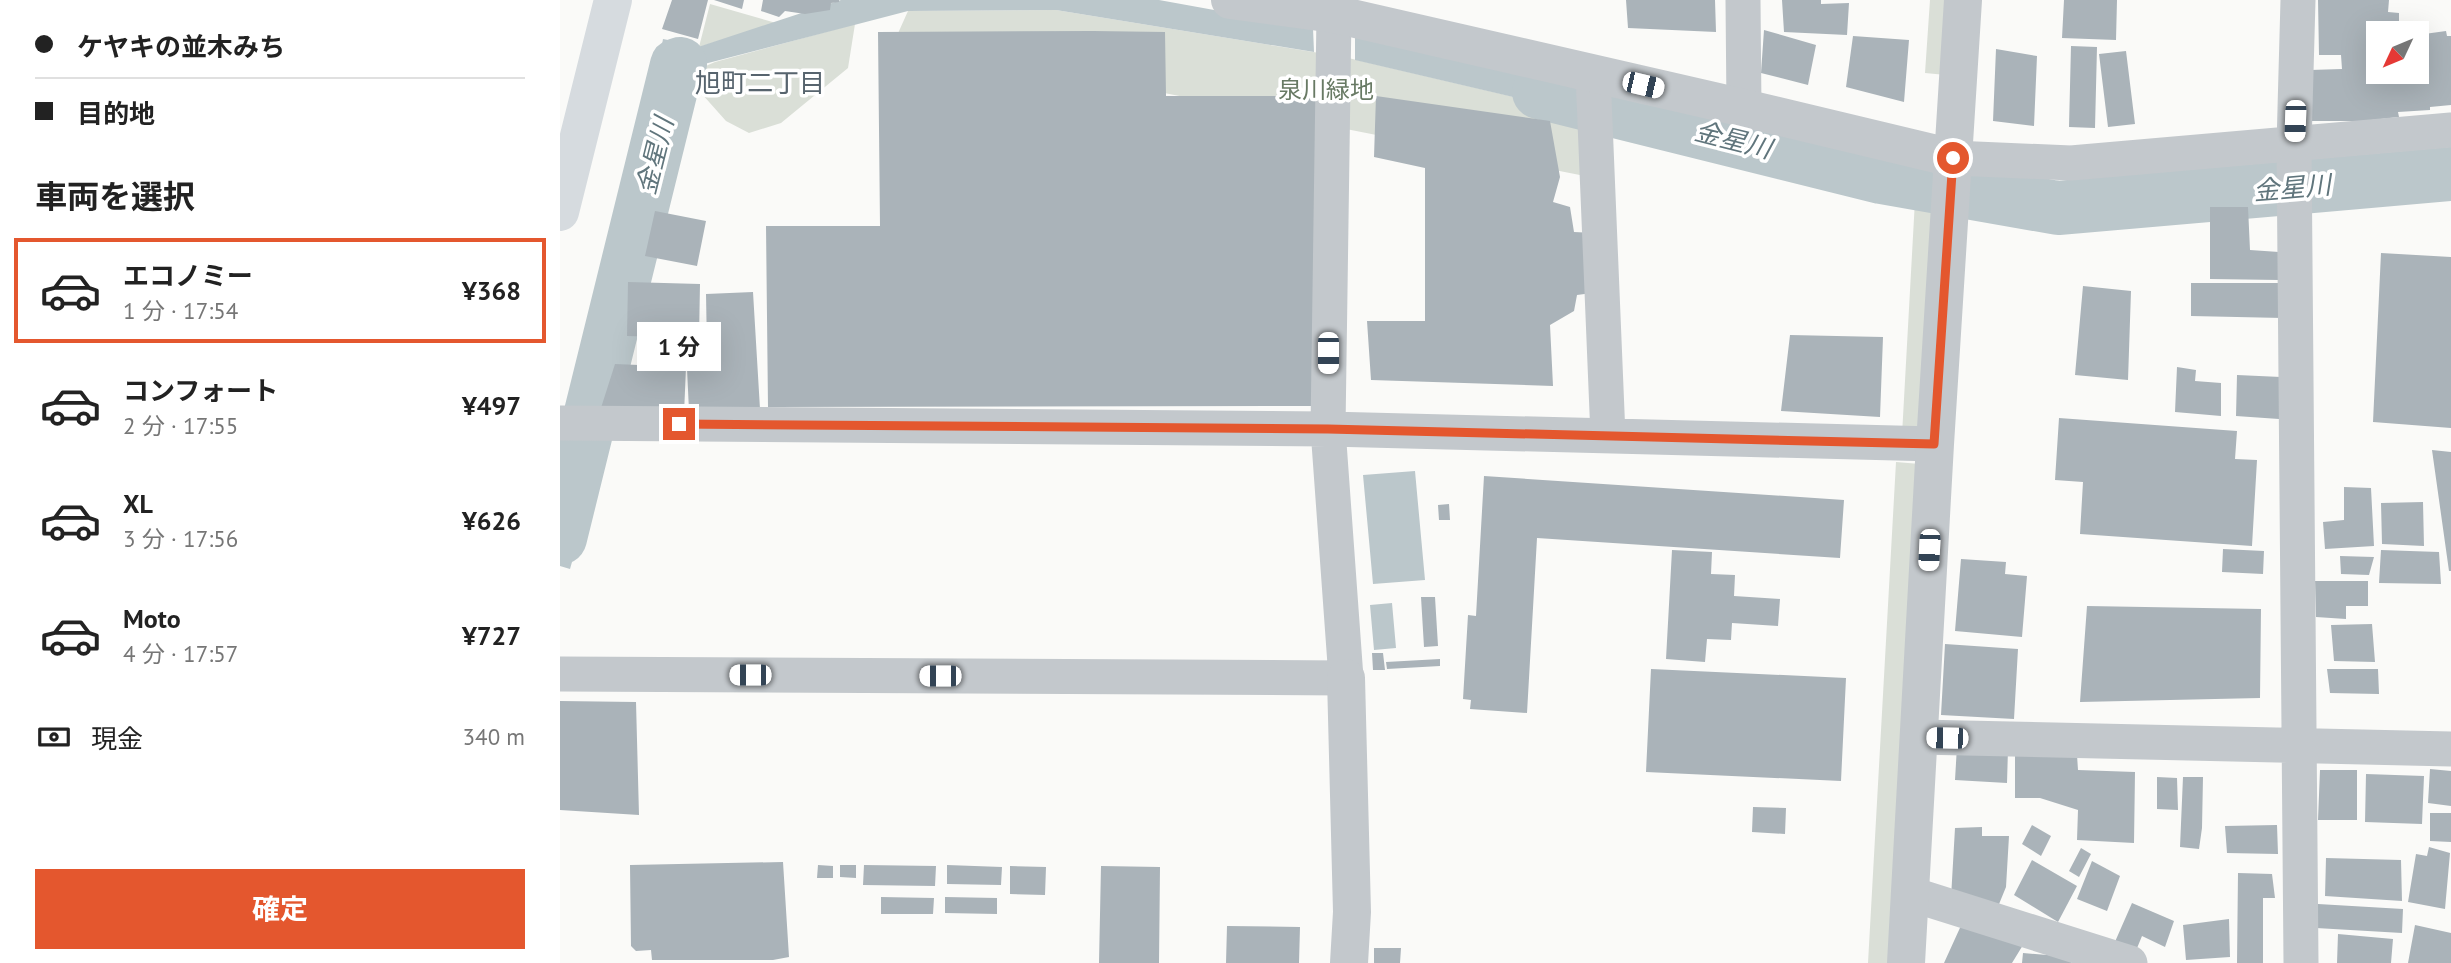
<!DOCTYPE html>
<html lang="ja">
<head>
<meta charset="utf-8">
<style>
	body { margin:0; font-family:"PT Sans","Noto Sans JP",sans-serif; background:#f2f2f2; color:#222; height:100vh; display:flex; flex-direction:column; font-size:26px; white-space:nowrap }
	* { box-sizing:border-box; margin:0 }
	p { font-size:23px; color:#767676 }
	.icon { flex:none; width:38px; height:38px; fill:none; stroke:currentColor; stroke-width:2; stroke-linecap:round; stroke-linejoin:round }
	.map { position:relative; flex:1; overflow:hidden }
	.drawer { display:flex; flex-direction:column; background:#fff; width:560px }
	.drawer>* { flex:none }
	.banner { display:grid; align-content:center; height:154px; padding:0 35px; background:#fff }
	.needle { width:46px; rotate:226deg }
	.controls { position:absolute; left:1806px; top:21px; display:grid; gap:14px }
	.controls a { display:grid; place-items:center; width:63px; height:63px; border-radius:0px; background:#fff; box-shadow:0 7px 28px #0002; font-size:35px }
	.end { position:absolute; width:32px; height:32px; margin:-16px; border:9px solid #e4572e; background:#fff; box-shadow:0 0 0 4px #fff }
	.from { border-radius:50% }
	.bubble { position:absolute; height:49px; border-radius:0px; background:#fff; box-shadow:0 7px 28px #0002; font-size:23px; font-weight:700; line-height:49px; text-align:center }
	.car { position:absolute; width:21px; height:42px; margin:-21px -10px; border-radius:9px; box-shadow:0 0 5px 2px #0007; background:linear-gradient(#fff 24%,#345 0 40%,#fff 0 76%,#345 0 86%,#fff 0) }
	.banner b { display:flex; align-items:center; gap:24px; height:66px; font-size:26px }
	.banner b+b { border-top:2px solid #e0e0e0 }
	.banner i { width:18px; height:18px; background:#222 }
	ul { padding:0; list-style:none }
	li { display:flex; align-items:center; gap:21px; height:105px; margin:0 14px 10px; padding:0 21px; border:4px solid transparent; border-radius:0px }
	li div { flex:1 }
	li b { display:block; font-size:26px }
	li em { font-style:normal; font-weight:700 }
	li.on { border-color:#e4572e }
	li>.icon { width:63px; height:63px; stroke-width:1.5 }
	h2 { padding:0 35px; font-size:32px; line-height:84px }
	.pay { display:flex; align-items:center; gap:18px; height:77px; padding:0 35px; font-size:26px }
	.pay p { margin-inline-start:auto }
	.cta { display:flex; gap:14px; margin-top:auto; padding:14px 35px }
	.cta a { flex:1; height:80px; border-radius:0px; background:#e4572e; color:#fff; font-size:28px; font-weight:700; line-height:80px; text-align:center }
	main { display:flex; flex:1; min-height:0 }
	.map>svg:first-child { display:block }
</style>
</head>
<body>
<main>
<section class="drawer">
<div class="banner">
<b><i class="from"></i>ケヤキの並木みち</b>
<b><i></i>目的地</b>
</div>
<h2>車両を選択</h2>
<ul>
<li class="on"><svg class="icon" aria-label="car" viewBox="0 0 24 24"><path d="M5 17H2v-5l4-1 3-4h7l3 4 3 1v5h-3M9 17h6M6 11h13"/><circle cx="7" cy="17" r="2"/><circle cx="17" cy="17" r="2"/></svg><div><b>エコノミー</b><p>1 分 · 17:54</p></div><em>¥368</em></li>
<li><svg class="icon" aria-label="car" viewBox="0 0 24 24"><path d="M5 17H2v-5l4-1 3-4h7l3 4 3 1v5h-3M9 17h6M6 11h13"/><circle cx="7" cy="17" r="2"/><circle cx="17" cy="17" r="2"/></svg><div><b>コンフォート</b><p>2 分 · 17:55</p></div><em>¥497</em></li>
<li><svg class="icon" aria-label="car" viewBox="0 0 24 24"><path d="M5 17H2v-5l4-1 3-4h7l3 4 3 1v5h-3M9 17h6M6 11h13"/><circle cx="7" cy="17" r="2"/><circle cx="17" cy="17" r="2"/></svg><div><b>XL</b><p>3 分 · 17:56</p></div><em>¥626</em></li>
<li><svg class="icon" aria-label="car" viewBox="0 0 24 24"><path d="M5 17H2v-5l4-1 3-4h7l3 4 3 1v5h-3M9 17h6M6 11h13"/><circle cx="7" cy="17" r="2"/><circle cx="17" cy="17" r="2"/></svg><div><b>Moto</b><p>4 分 · 17:57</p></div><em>¥727</em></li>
</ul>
<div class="pay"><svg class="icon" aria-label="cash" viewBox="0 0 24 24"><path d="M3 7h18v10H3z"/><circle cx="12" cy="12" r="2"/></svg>現金<p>340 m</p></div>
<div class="cta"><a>確定</a></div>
</section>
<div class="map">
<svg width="1891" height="963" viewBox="0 0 1891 963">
	<rect width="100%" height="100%" fill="#fafaf8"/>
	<!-- green -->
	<path fill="#dadfd7" d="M 1370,0 L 1391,0 L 1386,75 L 1365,73 Z
		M 150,4 L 216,23 L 139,47 Z
		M 496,10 L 784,57 L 1026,114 L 1030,177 L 335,40 L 348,11 Z
		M 295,24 L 288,68 L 221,123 L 189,133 L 166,121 L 125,75 L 155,62 Z
		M 1355,200 L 1377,202 L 1363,436 L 1342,435 Z
		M 1336,462 L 1360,464 L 1332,963 L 1308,963 Z"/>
	<!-- water -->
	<path fill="#bbc7cb" d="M 281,0 L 599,0 L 753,28 L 754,52 L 496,10 L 348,11 L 125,69 L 120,72 L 107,137 L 93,134 L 104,81 L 97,73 L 103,39 L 133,45 L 132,49 Z
		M 795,37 L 1020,89 L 1026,114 L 795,60 Z
		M 855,471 L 865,580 L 813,584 L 803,475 Z
		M 0,532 L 19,537 L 10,569 L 0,566 Z
		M 832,603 L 836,648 L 814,650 L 810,605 Z"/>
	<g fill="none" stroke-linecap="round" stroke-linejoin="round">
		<!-- river -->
		<path stroke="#bbc7cb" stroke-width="54" d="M 979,92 L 1321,177 L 1498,208 L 1891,174
			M 0,538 L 117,65 L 120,64"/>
	</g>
	<!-- building -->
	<path fill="#aab3b9" d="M 112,0 L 148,0 L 138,39 L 102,29 Z
		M 154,0 L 184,0 L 182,9 Z
		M 203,0 L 279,0 L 279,2 L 271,3 L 270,10 L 245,14 L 225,11 L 219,17 L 201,11 Z
		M 1066,0 L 1155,0 L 1156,32 L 1068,28 Z
		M 1222,0 L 1261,0 L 1261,4 L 1289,3 L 1287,35 L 1224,32 Z
		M 1504,0 L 1557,0 L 1556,40 L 1502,38 Z
		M 1758,0 L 1829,0 L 1828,12 L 1839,13 L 1839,22 L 1834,27 L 1834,33 L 1818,33 L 1818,72 L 1857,72 L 1857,35 L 1886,31 L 1887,36 L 1891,36 L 1891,105 L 1870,107 L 1870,110 L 1838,112 L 1839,117 L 1802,121 L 1750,121 L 1750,70 L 1782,69 L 1781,55 L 1759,55 Z
		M 1204,30 L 1256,45 L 1248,85 L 1201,73 Z
		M 533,31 L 605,32 L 606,96 L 766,96 L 768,406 L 208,407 L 206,226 L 320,226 L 318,32 Z
		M 1293,36 L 1349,40 L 1344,102 L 1286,87 Z
		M 1511,46 L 1537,47 L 1535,128 L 1509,127 Z
		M 1436,49 L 1477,56 L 1474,126 L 1433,121 Z
		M 1566,51 L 1575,124 L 1548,127 L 1539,54 Z
		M 816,96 L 990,121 L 1000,177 L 993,202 L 1010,207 L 1014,232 L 1035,233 L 1032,293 L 1017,295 L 1014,311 L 990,325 L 993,386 L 811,380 L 807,321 L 865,321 L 865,168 L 814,157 Z
		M 1650,207 L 1688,207 L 1690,250 L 1719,252 L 1719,280 L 1650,279 Z
		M 95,211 L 146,221 L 137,266 L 85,256 Z
		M 1821,253 L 1891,257 L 1891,428 L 1813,422 Z
		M 68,282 L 140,284 L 139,338 L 67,336 Z
		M 1631,283 L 1721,283 L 1723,318 L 1631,316 Z
		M 1523,286 L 1571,291 L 1568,380 L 1515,375 Z
		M 193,292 L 200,409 L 129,411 L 126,347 L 147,349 L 146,294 Z
		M 1230,335 L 1323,337 L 1320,417 L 1221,411 Z
		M 55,364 L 126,367 L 124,414 L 40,411 Z
		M 1617,367 L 1636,370 L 1635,381 L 1661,383 L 1661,416 L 1615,412 Z
		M 1677,375 L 1721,377 L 1719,419 L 1676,416 Z
		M 1499,418 L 1677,431 L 1675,459 L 1697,460 L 1692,546 L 1520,534 L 1523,482 L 1495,480 Z
		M 1872,450 L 1891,452 L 1891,571 L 1889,571 Z
		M 924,476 L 1284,500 L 1280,558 L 977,538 L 967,713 L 910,709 L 911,700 L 903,699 L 908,615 L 916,616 Z
		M 1784,487 L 1811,488 L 1814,546 L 1765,549 L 1763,522 L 1784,520 Z
		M 1863,502 L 1864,546 L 1822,544 L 1821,503 Z
		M 889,504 L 890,520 L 879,520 L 878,505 Z
		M 1663,549 L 1704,551 L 1703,574 L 1662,572 Z
		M 1112,550 L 1152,552 L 1151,574 L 1175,575 L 1174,596 L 1220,599 L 1218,626 L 1172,623 L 1171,640 L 1147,639 L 1145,662 L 1106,659 Z
		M 1821,550 L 1879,552 L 1881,584 L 1819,583 Z
		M 1780,556 L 1814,557 L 1809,575 L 1781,574 Z
		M 1401,559 L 1446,562 L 1445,574 L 1467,576 L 1462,637 L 1395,631 Z
		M 1755,581 L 1808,581 L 1808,606 L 1786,606 L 1786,619 L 1756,617 Z
		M 861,597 L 875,597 L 878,646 L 864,647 Z
		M 1527,606 L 1701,609 L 1700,698 L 1520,702 Z
		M 1812,624 L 1815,662 L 1774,661 L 1771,625 Z
		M 1385,644 L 1458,649 L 1454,719 L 1381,715 Z
		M 812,653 L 823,653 L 825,670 L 813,670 Z
		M 880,659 L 880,666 L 827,669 L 826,662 Z
		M 1091,669 L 1286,678 L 1281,781 L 1086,772 Z
		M 1767,669 L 1818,669 L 1819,694 L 1770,693 Z
		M 0,701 L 76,702 L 79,815 L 0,810 Z
		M 1397,746 L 1448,749 L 1447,783 L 1395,780 Z
		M 1455,752 L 1517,755 L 1518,770 L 1575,772 L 1574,843 L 1517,840 L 1518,810 L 1480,798 L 1455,798 Z
		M 1870,769 L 1891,771 L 1891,806 L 1868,803 Z
		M 1760,770 L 1797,770 L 1797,820 L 1758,820 Z
		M 1806,774 L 1864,776 L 1862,824 L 1805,822 Z
		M 1597,777 L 1617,778 L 1618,810 L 1597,809 Z
		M 1623,777 L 1643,777 L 1642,828 L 1639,849 L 1620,847 Z
		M 1193,807 L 1226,808 L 1225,834 L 1192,832 Z
		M 1870,813 L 1891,813 L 1891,842 L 1870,841 Z
		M 1472,825 L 1491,836 L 1481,856 L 1462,844 Z
		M 1717,825 L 1718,854 L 1667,853 L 1665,826 Z
		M 1422,827 L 1422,836 L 1449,836 L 1446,887 L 1437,909 L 1391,898 L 1395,828 Z
		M 1869,847 L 1890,853 L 1885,909 L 1848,902 L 1856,854 L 1867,856 Z
		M 1521,848 L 1531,854 L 1519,877 L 1509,871 Z
		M 1766,858 L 1841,860 L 1842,901 L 1765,896 Z
		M 1472,860 L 1517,886 L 1498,922 L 1454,895 Z
		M 1532,861 L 1560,876 L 1547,911 L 1517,899 Z
		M 223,862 L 229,957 L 213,960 L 92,960 L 91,950 L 76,951 L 71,946 L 70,865 Z
		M 258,865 L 273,866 L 273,878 L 257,878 Z
		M 280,865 L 296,865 L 296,878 L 280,877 Z
		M 304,865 L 376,866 L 375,886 L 303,885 Z
		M 387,865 L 442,867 L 441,885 L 387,884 Z
		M 450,866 L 486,867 L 485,895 L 450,894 Z
		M 541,866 L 600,867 L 599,963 L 539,963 Z
		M 1678,873 L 1712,874 L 1715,898 L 1703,898 L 1703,963 L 1677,963 Z
		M 321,897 L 374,898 L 373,914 L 321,914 Z
		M 385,897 L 437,898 L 437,914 L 385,913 Z
		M 1572,903 L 1614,921 L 1605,947 L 1582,936 L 1575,953 L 1554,944 Z
		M 1758,904 L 1843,909 L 1842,933 L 1756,928 Z
		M 1404,919 L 1463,945 L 1452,963 L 1384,963 Z
		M 1669,919 L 1670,957 L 1626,960 L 1623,925 Z
		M 1855,925 L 1891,933 L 1891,963 L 1848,963 Z
		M 667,926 L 740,927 L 739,963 L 666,963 Z
		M 1778,934 L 1833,939 L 1831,963 L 1777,963 Z
		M 814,948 L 841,948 L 840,963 L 814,963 Z
		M 1463,953 L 1512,957 L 1511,963 L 1462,963 Z"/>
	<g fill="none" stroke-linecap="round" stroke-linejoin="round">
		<!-- minor -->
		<path stroke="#c3c8cc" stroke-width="35" d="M 1183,0 L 1184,108
			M 1738,0 L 1734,145 L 1741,963
			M 1033,74 L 1048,436
			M 1393,158 L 1511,163 L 1891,130
			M 0,423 L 768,429 L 1375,444
			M 0,674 L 786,678 L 768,429 L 774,14
			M 1359,737 L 1891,749
			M 1351,894 L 1570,963"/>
		<!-- tertiary -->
		<path stroke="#c3c8cc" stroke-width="38" d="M 670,0 L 774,14 L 1184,108 L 1393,158
			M 786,678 L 792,912 L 789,963
			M 1346,963 L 1375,444 L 1403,0"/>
		<!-- primary -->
		<path stroke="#d6dbdf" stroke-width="38" d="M 0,212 L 53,0"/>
	</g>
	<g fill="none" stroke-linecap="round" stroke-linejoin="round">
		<!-- route -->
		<path stroke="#e4572e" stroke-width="9" d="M 119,424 L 768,429 L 1374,444 L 1393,158"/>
	</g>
	<g text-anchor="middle" stroke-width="7" stroke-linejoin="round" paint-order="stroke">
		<!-- park labels -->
		<g font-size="24" fill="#687a64" stroke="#fff">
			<text x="766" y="98">泉川緑地</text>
		</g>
		<!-- neighbourhood labels -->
		<g font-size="26" fill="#57646e" stroke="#fff">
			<text x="200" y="92">旭町二丁目</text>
		</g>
		<!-- water labels -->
		<g font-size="26" font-style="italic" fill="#60757c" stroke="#fff">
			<text transform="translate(1173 140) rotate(14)" y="9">金星川</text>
			<text transform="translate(95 156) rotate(-76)" y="9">金星川</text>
			<text transform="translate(1732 188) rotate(-5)" y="9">金星川</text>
		</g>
	</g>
</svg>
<div class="controls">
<a><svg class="needle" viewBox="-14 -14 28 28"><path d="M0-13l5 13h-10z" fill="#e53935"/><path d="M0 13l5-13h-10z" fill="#767676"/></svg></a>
</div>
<i class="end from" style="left:1393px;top:158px"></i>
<i class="end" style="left:119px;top:424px"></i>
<div class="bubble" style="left:77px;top:322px;width:84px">1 分</div>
<i class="car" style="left:1083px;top:85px;rotate:103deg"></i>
<i class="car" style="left:1735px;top:121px;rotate:182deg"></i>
<i class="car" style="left:768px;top:353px;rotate:180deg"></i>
<i class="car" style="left:1369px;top:550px;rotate:183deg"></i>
<i class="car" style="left:190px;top:675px;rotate:270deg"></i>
<i class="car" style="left:380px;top:676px;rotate:270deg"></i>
<i class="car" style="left:1387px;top:738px;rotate:271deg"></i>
</div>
</main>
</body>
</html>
